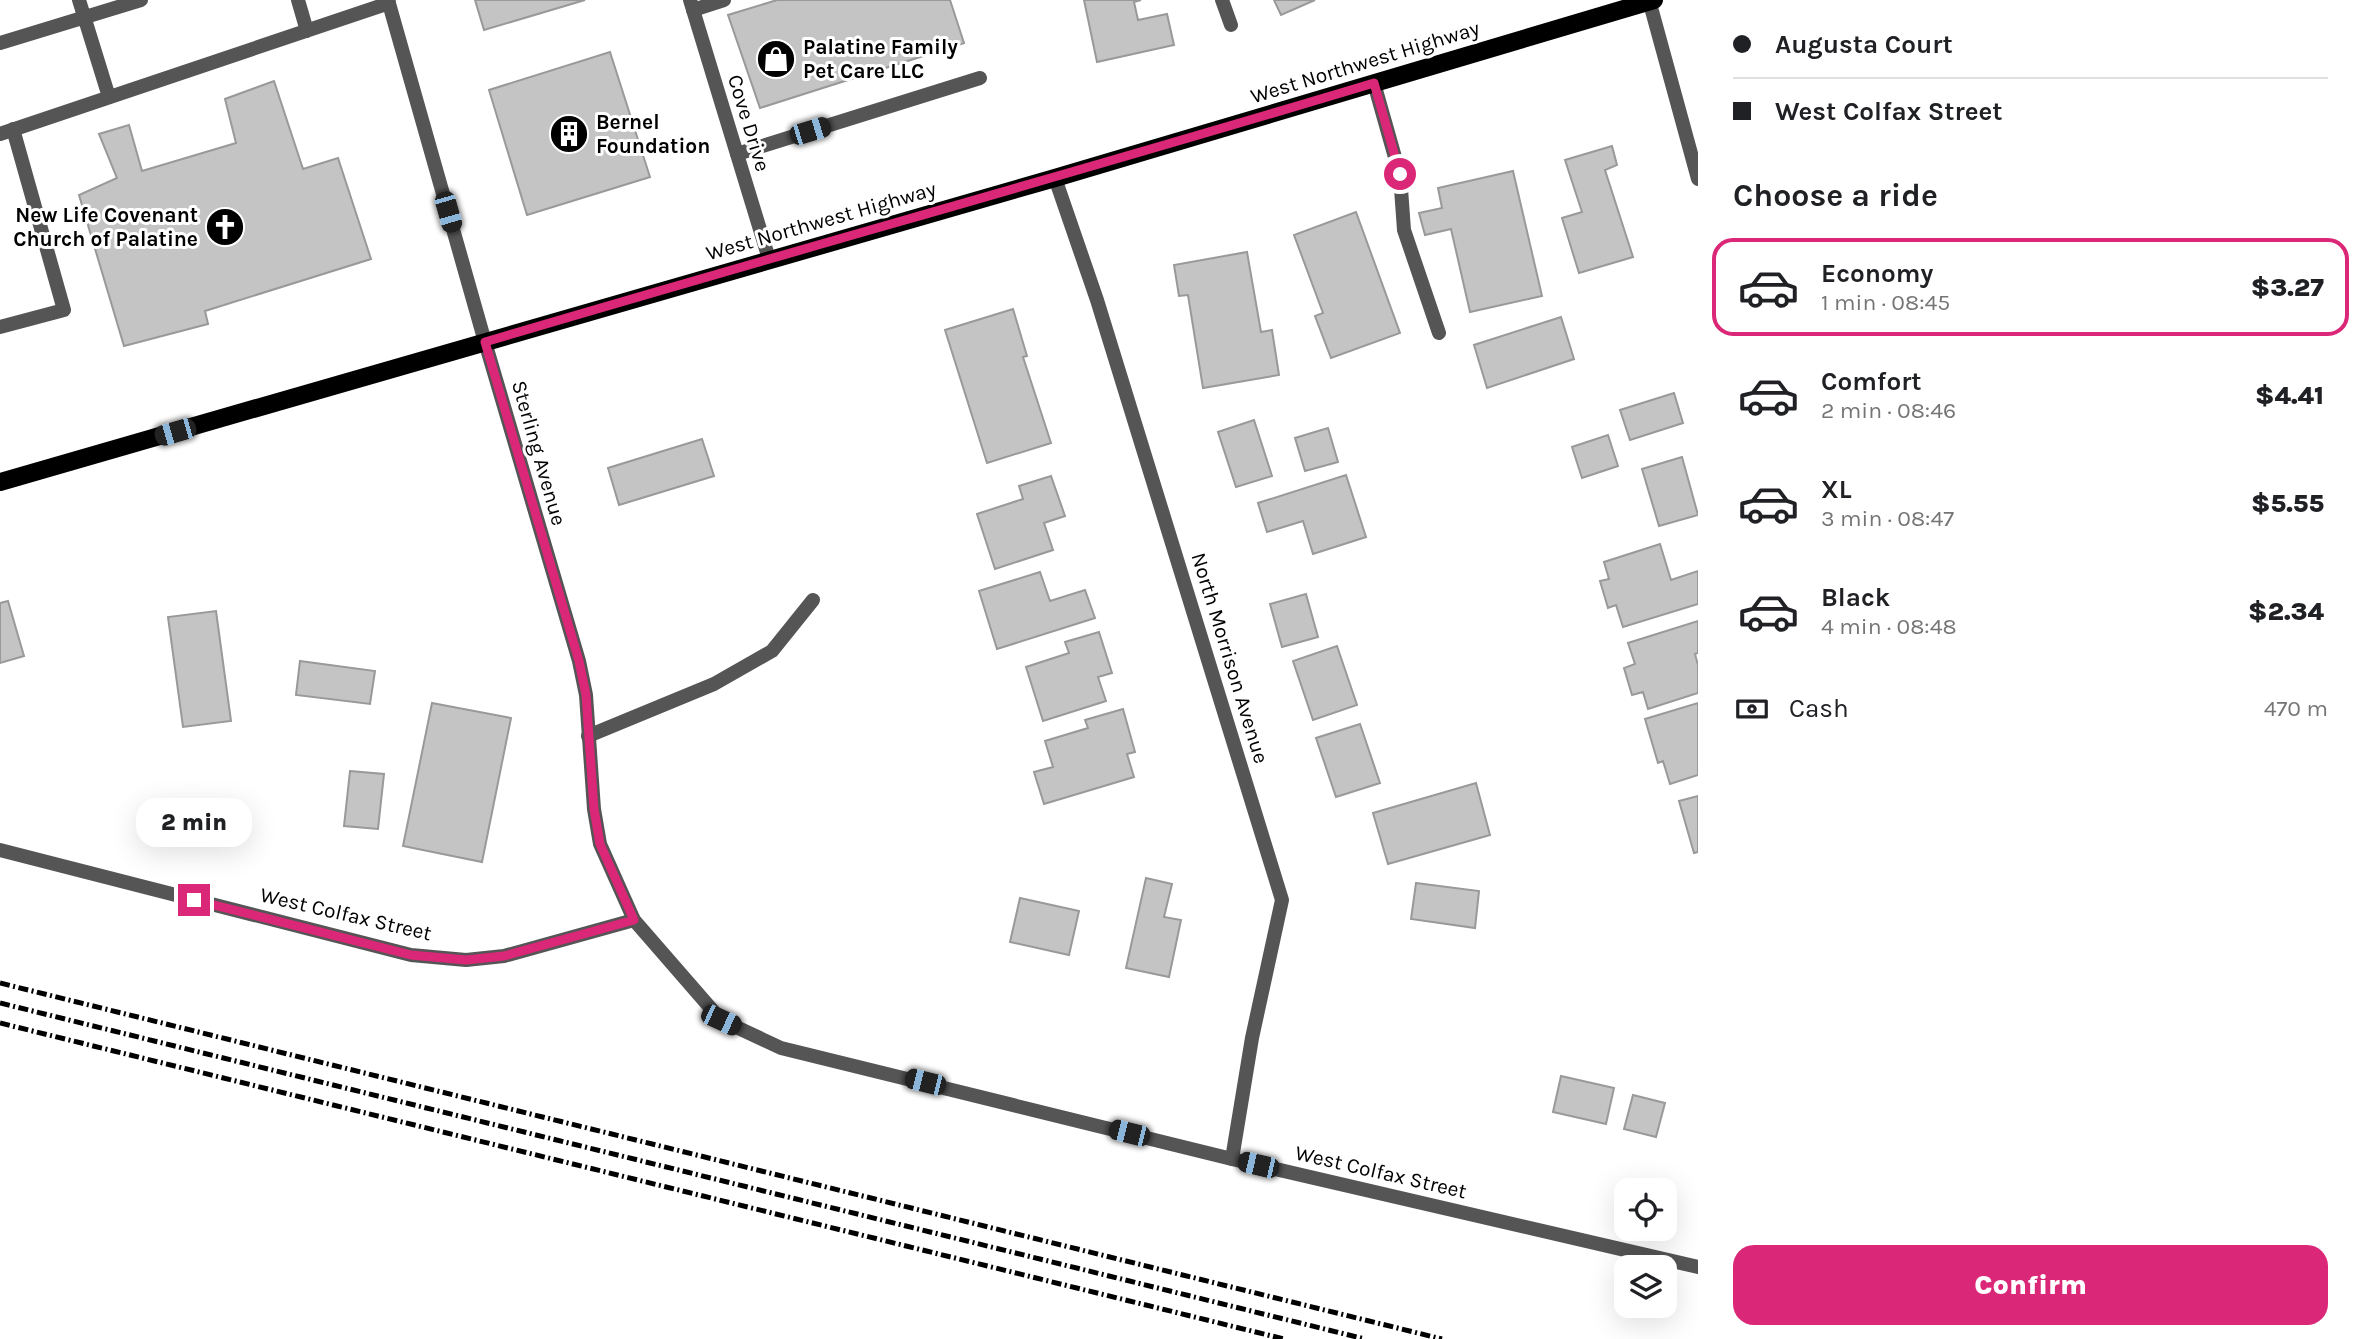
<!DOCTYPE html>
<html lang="en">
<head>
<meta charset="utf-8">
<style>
	body { margin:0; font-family:Karla,sans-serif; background:#f2f2f2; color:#202124; height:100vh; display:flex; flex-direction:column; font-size:26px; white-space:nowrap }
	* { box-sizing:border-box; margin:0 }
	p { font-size:23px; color:#757577 }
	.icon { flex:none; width:38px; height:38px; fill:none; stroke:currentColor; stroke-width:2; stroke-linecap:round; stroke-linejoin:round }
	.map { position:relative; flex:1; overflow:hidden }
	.details { display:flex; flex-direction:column; background:#fff; width:665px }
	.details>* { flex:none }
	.guide { display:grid; align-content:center; height:154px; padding:0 35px; background:#fff }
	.controls { position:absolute; left:1614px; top:1178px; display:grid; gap:14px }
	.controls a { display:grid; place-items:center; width:63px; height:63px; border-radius:14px; background:#fff; box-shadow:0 7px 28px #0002; font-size:35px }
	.end { position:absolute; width:32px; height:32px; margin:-16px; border:9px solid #db2777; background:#fff; box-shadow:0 0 0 4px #fff }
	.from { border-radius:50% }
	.bubble { position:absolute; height:49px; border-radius:21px; background:#fff; box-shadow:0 7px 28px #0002; font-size:23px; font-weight:800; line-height:49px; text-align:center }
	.car { position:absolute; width:21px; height:42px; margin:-21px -10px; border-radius:9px; box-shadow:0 0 5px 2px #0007; background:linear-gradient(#222 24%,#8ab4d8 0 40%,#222 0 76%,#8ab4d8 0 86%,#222 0) }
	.guide b { display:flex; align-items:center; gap:24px; height:66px; font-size:26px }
	.guide b+b { border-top:2px solid #e0e0e0 }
	.guide i { width:18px; height:18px; background:#202124 }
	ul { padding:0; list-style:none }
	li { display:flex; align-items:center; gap:21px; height:98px; margin:0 14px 10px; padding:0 21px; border:4px solid transparent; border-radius:21px }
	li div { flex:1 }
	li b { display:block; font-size:26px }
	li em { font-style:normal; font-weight:800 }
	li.selected { border-color:#db2777 }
	li>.icon { width:63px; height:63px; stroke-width:1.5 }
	h2 { padding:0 35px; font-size:32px; line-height:84px }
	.pay { display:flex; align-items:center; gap:18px; height:77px; padding:0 35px; font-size:26px }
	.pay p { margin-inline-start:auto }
	.primary-button { display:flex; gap:14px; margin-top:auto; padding:14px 35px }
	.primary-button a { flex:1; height:80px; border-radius:21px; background:#db2777; color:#fff; font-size:28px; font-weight:800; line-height:80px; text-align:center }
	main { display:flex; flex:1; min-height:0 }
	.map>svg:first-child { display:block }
</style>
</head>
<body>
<main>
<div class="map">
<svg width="1698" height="1339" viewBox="0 0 1698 1339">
	<rect width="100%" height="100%" fill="#fff"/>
	<!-- building -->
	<path fill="#c4c4c4" stroke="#999" stroke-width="2" d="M 475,0 L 585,0 L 484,30 Z
		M 777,0 L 950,0 L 964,43 L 760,108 L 728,15 Z
		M 1084,0 L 1141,0 L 1134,2 L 1138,20 L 1167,14 L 1174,45 L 1097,62 Z
		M 1274,0 L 1315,0 L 1281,15 Z
		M 610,52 L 650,177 L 527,215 L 489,90 Z
		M 274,81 L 303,169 L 338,158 L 371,259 L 205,311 L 208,324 L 124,346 L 79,195 L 117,178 L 99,134 L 129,125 L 142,171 L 236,143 L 225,99 Z
		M 1612,146 L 1617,165 L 1605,170 L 1633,257 L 1579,273 L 1562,218 L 1582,212 L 1565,160 Z
		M 1513,171 L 1542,296 L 1470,312 L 1451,229 L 1425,235 L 1419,213 L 1442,208 L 1438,188 Z
		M 1356,212 L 1400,333 L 1331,358 L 1315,316 L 1323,313 L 1294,235 Z
		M 1247,252 L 1261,332 L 1272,330 L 1279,375 L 1203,388 L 1188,295 L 1179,296 L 1174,265 Z
		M 1013,309 L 1027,356 L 1023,357 L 1051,443 L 987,463 L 945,330 Z
		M 1561,317 L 1574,359 L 1487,388 L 1474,345 Z
		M 1674,393 L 1683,423 L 1630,440 L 1620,410 Z
		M 1254,420 L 1272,476 L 1236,487 L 1218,432 Z
		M 1328,428 L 1338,462 L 1305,471 L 1295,438 Z
		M 1608,435 L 1618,466 L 1582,478 L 1572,447 Z
		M 702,439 L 714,476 L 619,505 L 608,468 Z
		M 1682,457 L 1698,515 L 1659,526 L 1642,469 Z
		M 1346,475 L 1366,537 L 1313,554 L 1303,521 L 1267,532 L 1258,503 Z
		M 1051,476 L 1065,516 L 1044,523 L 1053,550 L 995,569 L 977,514 L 1023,499 L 1019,486 Z
		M 1660,544 L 1671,580 L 1698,571 L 1698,604 L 1623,627 L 1616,605 L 1608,608 L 1600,581 L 1609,579 L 1604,562 Z
		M 1040,572 L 1050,601 L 1085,590 L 1095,618 L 997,649 L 979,591 Z
		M 1306,594 L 1318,637 L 1282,647 L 1270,604 Z
		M 8,601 L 24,656 L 0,663 L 0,603 Z
		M 216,611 L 231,721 L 183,727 L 168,617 Z
		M 1698,621 L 1698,653 L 1695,654 L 1698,665 L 1698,693 L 1648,709 L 1643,692 L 1632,695 L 1624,668 L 1635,664 L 1628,643 Z
		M 1099,632 L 1112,673 L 1098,677 L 1106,701 L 1043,721 L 1026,667 L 1069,653 L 1065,642 Z
		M 1337,646 L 1357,705 L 1313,720 L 1293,661 Z
		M 300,661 L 375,671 L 370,704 L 296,695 Z
		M 432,703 L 511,718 L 482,862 L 403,846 Z
		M 1698,703 L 1698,775 L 1670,784 L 1663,761 L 1658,763 L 1645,719 Z
		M 1123,709 L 1135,752 L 1127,754 L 1134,777 L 1044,804 L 1034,772 L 1053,767 L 1045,741 L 1088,728 L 1085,720 Z
		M 1360,724 L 1380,783 L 1336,797 L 1316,738 Z
		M 350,771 L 384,774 L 378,829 L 344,826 Z
		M 1476,783 L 1490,835 L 1388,864 L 1373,813 Z
		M 1698,796 L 1698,852 L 1694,853 L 1679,801 Z
		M 1146,878 L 1172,884 L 1164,917 L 1181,920 L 1169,977 L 1126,968 Z
		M 1416,883 L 1479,891 L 1475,928 L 1411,919 Z
		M 1020,898 L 1079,911 L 1069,955 L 1010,942 Z
		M 1561,1076 L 1614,1088 L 1606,1124 L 1553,1112 Z
		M 1633,1095 L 1665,1103 L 1656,1137 L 1624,1129 Z"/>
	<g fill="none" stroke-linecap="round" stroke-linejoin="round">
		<!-- service -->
		<path stroke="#555" stroke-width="14" d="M 79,0 L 109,97
			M 298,0 L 307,31
			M 1222,0 L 1231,25
			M 693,10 L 724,0
			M 0,43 L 141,0
			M 0,134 L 389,3
			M 737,154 L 980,78
			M 0,327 L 64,310 L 13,129
			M 588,736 L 714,684 L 772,651 L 813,600"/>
		<!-- minor -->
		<path stroke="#555" stroke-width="14" d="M 388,0 L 485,342
			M 690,0 L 769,259
			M 1649,0 L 1698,179
			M 1374,83 L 1400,175 L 1404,230 L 1439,333
			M 1055,178 L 1097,300 L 1282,900 L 1252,1038 L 1232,1159
			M 0,850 L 411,955 L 466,960 L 504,956 L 634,920"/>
		<!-- tertiary -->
		<path stroke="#555" stroke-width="14" d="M 485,342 L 579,661 L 586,695 L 594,809 L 600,844 L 634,920 L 721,1020 L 781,1048 L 1232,1159 L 1698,1267"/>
		<!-- primary -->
		<path stroke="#000" stroke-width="18" d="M 0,482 L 1055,178 L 1654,0"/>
		<!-- rail -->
		<path stroke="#000" stroke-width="5" stroke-dasharray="10 3.5 2 3.5" stroke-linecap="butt" d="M 0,983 L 1442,1339
			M 0,1003 L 1365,1339
			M 0,1023 L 1284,1339"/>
	</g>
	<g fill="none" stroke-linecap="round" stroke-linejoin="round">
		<!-- route -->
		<path stroke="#db2777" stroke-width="9" d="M 194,900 L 411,955 L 466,960 L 504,956 L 634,920 L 600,844 L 594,809 L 586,695 L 579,661 L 485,342 C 781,254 1079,172 1374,83 L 1400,174"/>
	</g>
	<!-- icons -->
	<defs>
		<g id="shop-disc" transform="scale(2.0125)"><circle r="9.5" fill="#000" stroke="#fff"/><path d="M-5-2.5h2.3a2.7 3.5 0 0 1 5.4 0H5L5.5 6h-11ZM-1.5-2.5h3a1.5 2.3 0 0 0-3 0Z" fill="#fff"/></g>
		<g id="building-disc" transform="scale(2.0125)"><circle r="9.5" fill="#000" stroke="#fff"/><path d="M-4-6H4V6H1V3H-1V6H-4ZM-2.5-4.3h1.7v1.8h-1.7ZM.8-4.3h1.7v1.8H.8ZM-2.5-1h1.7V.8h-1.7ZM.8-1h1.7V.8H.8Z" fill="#fff"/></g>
		<g id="church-disc" transform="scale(2.0125)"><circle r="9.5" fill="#000" stroke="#fff"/><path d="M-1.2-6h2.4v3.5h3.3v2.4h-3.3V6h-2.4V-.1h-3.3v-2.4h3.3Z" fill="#fff"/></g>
	</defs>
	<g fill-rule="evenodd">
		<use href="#shop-disc" x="776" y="59"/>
		<use href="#building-disc" x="569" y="134"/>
		<use href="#church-disc" x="225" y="227"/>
	</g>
	<g text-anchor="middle" stroke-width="6" stroke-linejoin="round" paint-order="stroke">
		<!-- poi labels -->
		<g font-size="21" font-weight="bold" fill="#000" stroke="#fff" text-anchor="start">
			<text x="803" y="54">Palatine Family<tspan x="803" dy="24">Pet Care LLC</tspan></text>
			<text x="596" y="129">Bernel<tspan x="596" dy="24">Foundation</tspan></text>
			<text x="198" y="222" text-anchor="end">New Life Covenant<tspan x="198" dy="24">Church of Palatine</tspan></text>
		</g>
		<!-- street labels -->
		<g font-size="21" fill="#000" stroke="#fff">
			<text transform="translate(1365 62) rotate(-17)" y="7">West Northwest Highway</text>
			<text transform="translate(749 123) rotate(73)" y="7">Cove Drive</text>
			<text transform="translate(821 221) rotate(-16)" y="7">West Northwest Highway</text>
			<text transform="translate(539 453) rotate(74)" y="7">Sterling Avenue</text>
			<text transform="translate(1230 658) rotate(73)" y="7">North Morrison Avenue</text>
			<text transform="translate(346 914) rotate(13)" y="7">West Colfax Street</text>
			<text transform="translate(1381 1172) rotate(13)" y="7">West Colfax Street</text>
		</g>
	</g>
</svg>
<div class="controls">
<a><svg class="icon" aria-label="locate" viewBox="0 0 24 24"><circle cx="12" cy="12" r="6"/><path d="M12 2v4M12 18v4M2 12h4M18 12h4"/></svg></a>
<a><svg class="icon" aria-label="layers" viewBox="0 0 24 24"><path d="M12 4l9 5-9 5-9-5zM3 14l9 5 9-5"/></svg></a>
</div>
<i class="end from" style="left:1400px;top:174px"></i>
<i class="end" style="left:194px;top:900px"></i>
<div class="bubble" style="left:136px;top:798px;width:116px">2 min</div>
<i class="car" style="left:810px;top:131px;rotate:73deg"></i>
<i class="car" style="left:448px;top:212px;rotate:164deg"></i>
<i class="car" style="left:175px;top:432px;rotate:254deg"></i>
<i class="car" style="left:721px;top:1020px;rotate:115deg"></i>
<i class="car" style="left:925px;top:1082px;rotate:284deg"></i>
<i class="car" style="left:1129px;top:1133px;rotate:284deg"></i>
<i class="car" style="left:1258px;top:1165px;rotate:283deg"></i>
</div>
<section class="details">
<div class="guide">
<b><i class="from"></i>Augusta Court</b>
<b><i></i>West Colfax Street</b>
</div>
<h2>Choose a ride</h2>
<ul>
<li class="selected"><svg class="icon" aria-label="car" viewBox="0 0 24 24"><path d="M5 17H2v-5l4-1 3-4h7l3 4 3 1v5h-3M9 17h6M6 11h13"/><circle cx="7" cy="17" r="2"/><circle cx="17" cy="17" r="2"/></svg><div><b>Economy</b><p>1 min · 08:45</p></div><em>$3.27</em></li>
<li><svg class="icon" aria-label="car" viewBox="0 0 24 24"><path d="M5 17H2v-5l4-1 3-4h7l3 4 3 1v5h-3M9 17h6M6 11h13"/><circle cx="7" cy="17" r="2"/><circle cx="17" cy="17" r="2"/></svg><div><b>Comfort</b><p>2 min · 08:46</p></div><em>$4.41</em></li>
<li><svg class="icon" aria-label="car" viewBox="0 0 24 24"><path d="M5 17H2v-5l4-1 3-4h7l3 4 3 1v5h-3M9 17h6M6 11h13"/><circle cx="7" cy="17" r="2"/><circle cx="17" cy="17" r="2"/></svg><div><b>XL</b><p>3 min · 08:47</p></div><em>$5.55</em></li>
<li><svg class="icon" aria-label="car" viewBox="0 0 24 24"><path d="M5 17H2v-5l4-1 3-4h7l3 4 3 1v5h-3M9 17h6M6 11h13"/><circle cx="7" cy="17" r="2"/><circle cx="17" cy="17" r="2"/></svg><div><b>Black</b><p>4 min · 08:48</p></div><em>$2.34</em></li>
</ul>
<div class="pay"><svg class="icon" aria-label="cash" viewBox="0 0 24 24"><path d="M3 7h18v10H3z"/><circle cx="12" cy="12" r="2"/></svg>Cash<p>470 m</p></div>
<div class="primary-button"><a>Confirm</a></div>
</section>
</main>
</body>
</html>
